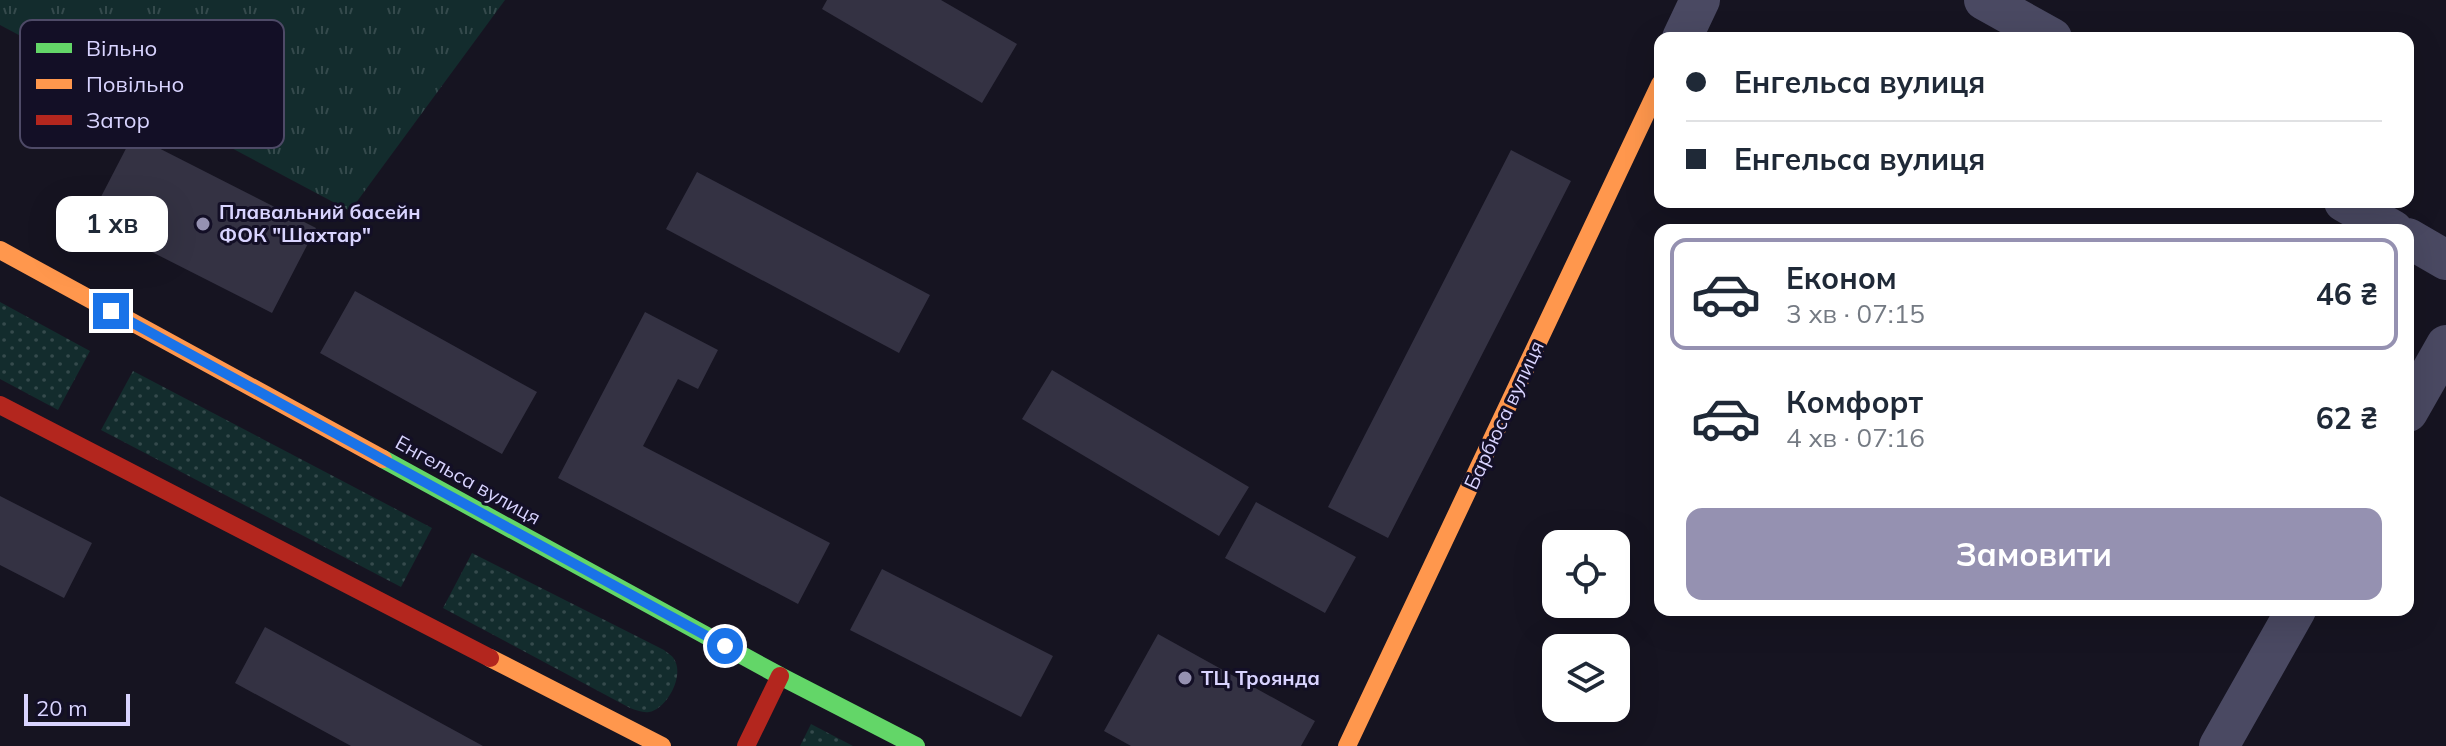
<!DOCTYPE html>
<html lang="uk">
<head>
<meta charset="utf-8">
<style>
	body { margin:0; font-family:Mulish,sans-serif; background:#f6f6f7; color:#1f2937; height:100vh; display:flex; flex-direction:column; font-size:30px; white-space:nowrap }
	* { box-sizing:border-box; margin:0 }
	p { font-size:26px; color:#747a83 }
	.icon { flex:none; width:44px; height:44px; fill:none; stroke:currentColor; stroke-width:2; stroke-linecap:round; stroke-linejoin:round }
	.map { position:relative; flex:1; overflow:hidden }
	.drawer { position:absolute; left:1654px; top:224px; width:760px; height:392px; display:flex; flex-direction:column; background:#fff; border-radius:16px; box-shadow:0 8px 32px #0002 }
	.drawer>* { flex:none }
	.banner { position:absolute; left:1654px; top:32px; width:760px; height:176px; border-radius:16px; box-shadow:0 8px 32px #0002; display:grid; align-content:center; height:176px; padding:0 32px; background:#fff }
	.buttons { position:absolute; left:1542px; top:530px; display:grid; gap:16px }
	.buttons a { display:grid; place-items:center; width:88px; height:88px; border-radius:16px; background:#fff; box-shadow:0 8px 32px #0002; font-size:40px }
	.scale { position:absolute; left:24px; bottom:20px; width:106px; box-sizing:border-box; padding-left:8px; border:4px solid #d9d4ff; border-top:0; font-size:22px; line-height:28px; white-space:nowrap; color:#d9d4ff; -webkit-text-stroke:6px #130f26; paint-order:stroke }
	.end { position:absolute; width:36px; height:36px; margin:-18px; border:10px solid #1a73e8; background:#fff; box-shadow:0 0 0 4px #fff }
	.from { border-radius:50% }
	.bubble { position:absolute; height:56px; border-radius:16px; background:#fff; box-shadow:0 8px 32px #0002; font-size:26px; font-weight:700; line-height:56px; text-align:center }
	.banner b { display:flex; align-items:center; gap:28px; height:76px; font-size:30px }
	.banner b+b { border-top:2px solid #e0e1e3 }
	.banner i { width:20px; height:20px; background:#1f2937 }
	ul { padding:14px 0 0; list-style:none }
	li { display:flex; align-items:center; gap:24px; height:112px; margin:0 16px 12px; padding:0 16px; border:4px solid transparent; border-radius:16px }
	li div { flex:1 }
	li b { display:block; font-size:30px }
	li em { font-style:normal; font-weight:700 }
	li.selected { border-color:#9591b1 }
	li>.icon { width:72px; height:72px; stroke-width:1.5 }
	.primary-button { display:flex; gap:16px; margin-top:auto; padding:16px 32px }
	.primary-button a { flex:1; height:92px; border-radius:16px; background:#9591b1; color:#fff; font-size:32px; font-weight:700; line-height:92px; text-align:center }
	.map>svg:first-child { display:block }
</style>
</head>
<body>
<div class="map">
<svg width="2446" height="746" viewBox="0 0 2446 746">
	<defs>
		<pattern id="grass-dots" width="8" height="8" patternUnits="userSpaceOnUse" patternTransform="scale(2)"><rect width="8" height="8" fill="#132c2d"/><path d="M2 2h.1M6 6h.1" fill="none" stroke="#354a4c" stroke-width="1.8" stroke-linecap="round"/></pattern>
		<pattern id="park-tufts" width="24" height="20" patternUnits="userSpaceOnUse" patternTransform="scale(2)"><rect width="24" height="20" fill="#132c2d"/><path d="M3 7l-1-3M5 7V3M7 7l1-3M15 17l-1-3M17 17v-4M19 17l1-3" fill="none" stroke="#354a4c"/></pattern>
	</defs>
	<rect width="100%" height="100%" fill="#161421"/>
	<!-- grass -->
	<path fill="url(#grass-dots)" d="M 0,302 L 90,351 L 58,410 L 0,379 Z
		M 133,371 L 432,528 L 401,587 L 101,430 Z
		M 472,553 L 664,650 C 667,653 672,655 674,659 C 685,675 667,709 649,712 C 643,713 636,710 630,708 L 443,608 Z
		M 811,724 L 853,746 L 800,746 Z"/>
	<!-- park -->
	<path fill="url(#park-tufts)" d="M 0,0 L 505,0 L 350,211 L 0,25 Z"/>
	<!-- building -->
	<path fill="#343243" d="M 827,0 L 941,0 L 1017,44 L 982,103 L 822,9 Z
		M 133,135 L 316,228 L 272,313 L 89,220 Z
		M 1511,150 L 1571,181 L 1388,538 L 1328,507 Z
		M 697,172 L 930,295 L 899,353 L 666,229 Z
		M 355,291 L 537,392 L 502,454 L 320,353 Z
		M 645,312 L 718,350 L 698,389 L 678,379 L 643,446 L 830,543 L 798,604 L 558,478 Z
		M 1052,370 L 1249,487 L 1219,536 L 1022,419 Z
		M 0,496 L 92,543 L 64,598 L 0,565 Z
		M 1256,502 L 1356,557 L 1325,613 L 1225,558 Z
		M 882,569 L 1053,656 L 1021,717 L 850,630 Z
		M 265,627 L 483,746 L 351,746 L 235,683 Z
		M 1158,634 L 1315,721 L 1301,746 L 1131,746 L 1104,731 Z"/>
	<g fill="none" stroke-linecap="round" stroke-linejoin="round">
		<!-- street -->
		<path stroke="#4a4962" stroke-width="40" d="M 1984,0 L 2052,38
			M 1682,38 L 1700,0
			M 2344,202 L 2393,230
			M 2408,238 L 2446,260
			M 2408,412 L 2446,345
			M 2219,746 L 2296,610"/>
		<!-- fast -->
		<path stroke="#63d668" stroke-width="18" d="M 383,459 L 780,676 L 916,746"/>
		<!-- slow -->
		<path stroke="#ff974d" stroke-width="18" d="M 0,250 L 383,459
			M 490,658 L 662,746
			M 1347,746 L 1660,84"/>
		<!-- jam -->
		<path stroke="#b3261e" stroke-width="18" d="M 0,405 L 490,658
			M 746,746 L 780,676"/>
	</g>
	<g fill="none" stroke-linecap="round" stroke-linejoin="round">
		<!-- route -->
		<path stroke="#1a73e8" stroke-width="10" d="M 111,311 L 725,646"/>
	</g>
	<!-- markers -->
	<g fill="#9591b1" stroke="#130f26" stroke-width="3">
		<circle cx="203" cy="224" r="8"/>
		<circle cx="1185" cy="678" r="8"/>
	</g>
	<g text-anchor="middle" stroke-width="6" stroke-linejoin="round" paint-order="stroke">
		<!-- poi labels -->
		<g font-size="20" font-weight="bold" fill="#d9d4ff" stroke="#130f26" text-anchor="start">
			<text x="219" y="219">Плавальний басейн<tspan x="219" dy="23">ФОК "Шахтар"</tspan></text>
			<text x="1201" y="685">ТЦ Троянда</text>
		</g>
		<!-- street labels -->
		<g font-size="20" fill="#d9d4ff" stroke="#130f26">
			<text transform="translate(1504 415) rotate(-65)" y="7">Барбюса вулиця</text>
			<text transform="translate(468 480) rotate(29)" y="7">Енгельса вулиця</text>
		</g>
	</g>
	<!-- legend -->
	<rect x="20" y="20" width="264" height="128" rx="12" fill="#130f26" stroke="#4e4a67" stroke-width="2"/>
	<rect x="36" y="43" width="36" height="10" fill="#63d668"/>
	<rect x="36" y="79" width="36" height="10" fill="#ff974d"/>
	<rect x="36" y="115" width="36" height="10" fill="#b3261e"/>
	<g font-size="22" fill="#d9d4ff">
		<text x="86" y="56">Вільно</text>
		<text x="86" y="92">Повільно</text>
		<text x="86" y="128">Затор</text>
	</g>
</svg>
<div class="buttons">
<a><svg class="icon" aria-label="locate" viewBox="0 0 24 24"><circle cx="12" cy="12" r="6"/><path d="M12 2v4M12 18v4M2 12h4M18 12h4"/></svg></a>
<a><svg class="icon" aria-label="layers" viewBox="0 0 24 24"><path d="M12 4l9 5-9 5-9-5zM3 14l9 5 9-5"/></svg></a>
</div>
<div class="scale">20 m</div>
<i class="end from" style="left:725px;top:646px"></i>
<i class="end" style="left:111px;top:311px"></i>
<div class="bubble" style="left:56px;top:196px;width:112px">1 хв</div>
<div class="banner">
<b><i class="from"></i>Енгельса вулиця</b>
<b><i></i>Енгельса вулиця</b>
</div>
<section class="drawer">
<ul>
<li class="selected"><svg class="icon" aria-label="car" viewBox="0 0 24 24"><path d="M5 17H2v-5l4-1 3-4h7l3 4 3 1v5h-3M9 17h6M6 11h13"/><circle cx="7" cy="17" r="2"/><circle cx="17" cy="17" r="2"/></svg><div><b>Економ</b><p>3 хв · 07:15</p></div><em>46 ₴</em></li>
<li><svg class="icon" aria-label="car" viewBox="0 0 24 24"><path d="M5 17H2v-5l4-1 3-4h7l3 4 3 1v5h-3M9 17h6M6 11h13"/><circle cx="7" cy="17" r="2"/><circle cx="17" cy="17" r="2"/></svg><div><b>Комфорт</b><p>4 хв · 07:16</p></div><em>62 ₴</em></li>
</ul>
<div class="primary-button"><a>Замовити</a></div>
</section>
</div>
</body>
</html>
